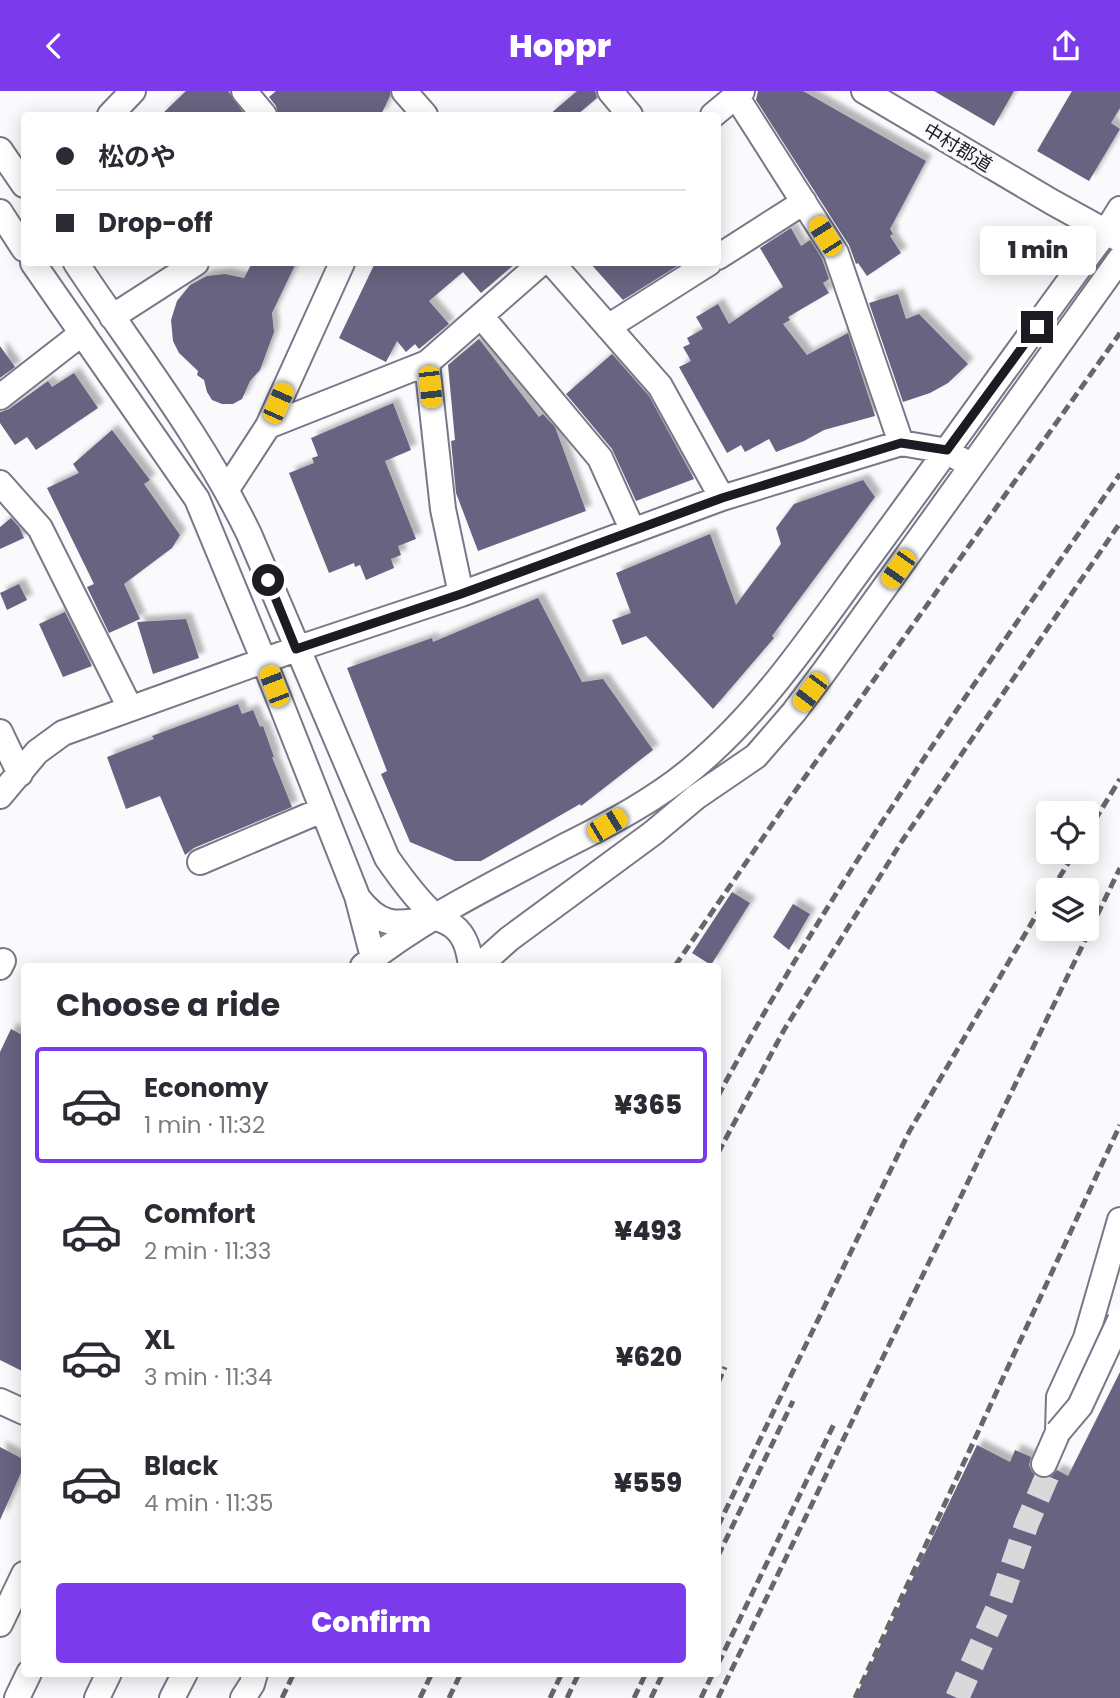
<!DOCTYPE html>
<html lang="en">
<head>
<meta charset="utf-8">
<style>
	body { margin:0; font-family:Poppins,"Noto Sans JP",sans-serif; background:#f7f7f7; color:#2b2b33; height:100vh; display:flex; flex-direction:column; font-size:26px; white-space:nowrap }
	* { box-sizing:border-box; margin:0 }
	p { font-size:23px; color:#7c7c81 }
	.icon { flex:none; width:38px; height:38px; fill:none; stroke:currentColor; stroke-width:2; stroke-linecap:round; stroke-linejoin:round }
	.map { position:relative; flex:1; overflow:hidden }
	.panel { position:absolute; left:21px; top:872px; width:700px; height:714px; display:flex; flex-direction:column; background:#fff; border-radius:7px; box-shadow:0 4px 18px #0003 }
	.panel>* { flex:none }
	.hud { position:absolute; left:21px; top:21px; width:700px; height:154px; border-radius:7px; box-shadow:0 4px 18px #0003; display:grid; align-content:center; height:154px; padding:0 35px; background:#fff }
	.fabs { position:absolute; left:1036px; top:710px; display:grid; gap:14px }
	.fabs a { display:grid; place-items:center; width:63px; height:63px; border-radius:7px; background:#fff; box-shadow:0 4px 18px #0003; font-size:35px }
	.end { position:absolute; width:32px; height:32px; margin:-16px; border:9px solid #1b1b21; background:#fff; box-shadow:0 0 0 4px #fff }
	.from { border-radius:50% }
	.bubble { position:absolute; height:49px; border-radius:7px; background:#fff; box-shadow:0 4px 18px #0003; font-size:23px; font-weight:800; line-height:49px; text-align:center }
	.car { position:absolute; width:21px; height:42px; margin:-21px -10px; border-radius:9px; box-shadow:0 0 5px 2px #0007; background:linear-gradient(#f5c518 24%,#345 0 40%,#f5c518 0 76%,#345 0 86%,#f5c518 0) }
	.hud b { display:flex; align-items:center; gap:24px; height:66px; font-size:26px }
	.hud b+b { border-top:2px solid #e1e1e2 }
	.hud i { width:18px; height:18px; background:#2b2b33 }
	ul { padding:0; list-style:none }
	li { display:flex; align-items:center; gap:21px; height:116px; margin:0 14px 10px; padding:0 21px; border:4px solid transparent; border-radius:7px }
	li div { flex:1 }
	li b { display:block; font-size:26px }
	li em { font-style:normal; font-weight:800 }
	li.on { border-color:#7c3aed }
	li>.icon { width:63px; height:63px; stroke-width:1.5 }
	h2 { padding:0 35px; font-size:32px; line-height:84px }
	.button { display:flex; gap:14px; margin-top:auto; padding:14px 35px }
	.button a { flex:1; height:80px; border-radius:7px; background:#7c3aed; color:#fff; font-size:28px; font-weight:800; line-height:80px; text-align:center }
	header { display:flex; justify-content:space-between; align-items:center; height:91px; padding:0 35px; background:#7c3aed; color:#fff; font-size:32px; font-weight:800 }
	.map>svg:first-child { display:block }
</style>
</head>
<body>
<header><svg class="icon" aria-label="back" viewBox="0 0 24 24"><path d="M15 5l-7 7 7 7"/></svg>Hoppr<svg class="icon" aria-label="share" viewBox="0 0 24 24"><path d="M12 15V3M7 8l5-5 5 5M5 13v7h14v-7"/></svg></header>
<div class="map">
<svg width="1120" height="1607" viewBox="0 0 1120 1607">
	<defs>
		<filter id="shadow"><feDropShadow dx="6" dy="-6" stdDeviation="2" flood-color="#0004"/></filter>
	</defs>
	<rect width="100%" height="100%" fill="#fafafd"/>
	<!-- building -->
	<path fill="#676380" filter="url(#shadow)" d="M 186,0 L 228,0 L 245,24 L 161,24 Z
		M 276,0 L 390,0 L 390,5 L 381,24 L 278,24 L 276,15 L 269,6 Z
		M 577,0 L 595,0 L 597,7 L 577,24 L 549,24 Z
		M 758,0 L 803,0 L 926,70 L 890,138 L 893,143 L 890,145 L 901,162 L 867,185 L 858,172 L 856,173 L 849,154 L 756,9 Z
		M 934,0 L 1014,0 L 994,35 Z
		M 1072,0 L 1120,0 L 1120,17 L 1111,32 L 1120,38 L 1089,90 L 1037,60 Z
		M 791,137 L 801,155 L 810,149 L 822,168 L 829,188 L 823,192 L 829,202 L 788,226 L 790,229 L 783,233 L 807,264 L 848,242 L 875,325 L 824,339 L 804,350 L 776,361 L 769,348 L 745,361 L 741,354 L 727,362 L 679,276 L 691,270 L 683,256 L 690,253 L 687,247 L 703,238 L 696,226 L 718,213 L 729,233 L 783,196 L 760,157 Z
		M 252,172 L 296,172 L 272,222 L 274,241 L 260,279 L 250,290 L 242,308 L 233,313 L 222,313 L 212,309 L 207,301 L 204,289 L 197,284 L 198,280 L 179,262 L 173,250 L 171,229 L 177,210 L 190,194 L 207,185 L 225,183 L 244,187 Z
		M 375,172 L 516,172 L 481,202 L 463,181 L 429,210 L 449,233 L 419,258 L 415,253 L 406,261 L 397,250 L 386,271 L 339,247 Z
		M 590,172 L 682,172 L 623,209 Z
		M 898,203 L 906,228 L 919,223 L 968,273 L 948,292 L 930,302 L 903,311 L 869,212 Z
		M 479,248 L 539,326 L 543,323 L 555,336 L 586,420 L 478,460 L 456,402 L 451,350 L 455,349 L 448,274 Z
		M 0,255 L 15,276 L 0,287 Z
		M 612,263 L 649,305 L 694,388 L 636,410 L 612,358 L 566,303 Z
		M 74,282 L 98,317 L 36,359 L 27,346 L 15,354 L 0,332 L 0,321 L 9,318 L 48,290 L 52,296 Z
		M 393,312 L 411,359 L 385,370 L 416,448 L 398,455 L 401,464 L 391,468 L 394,477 L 366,489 L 360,474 L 355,476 L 354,472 L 329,482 L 289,382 L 314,372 L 312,367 L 318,365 L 311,347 Z
		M 112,339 L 150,389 L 144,393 L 180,444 L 172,457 L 124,493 L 140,528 L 109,542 L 87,496 L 94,493 L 47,397 L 79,382 L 73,373 Z
		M 863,389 L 875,406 L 772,545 L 774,547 L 713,618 L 646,545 L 622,554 L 612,529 L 631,522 L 616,482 L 710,443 L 736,514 L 781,453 L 776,437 L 794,413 Z
		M 11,427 L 19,436 L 24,447 L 0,458 L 0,436 Z
		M 19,493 L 27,509 L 7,519 L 0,502 Z
		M 538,507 L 582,591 L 603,588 L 653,659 L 581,715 L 580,713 L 481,770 L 455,770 L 410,751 L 381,683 L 387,680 L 347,577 L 432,547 L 433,551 Z
		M 65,521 L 92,575 L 63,586 L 39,533 Z
		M 186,528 L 199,567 L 153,583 L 137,531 Z
		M 238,613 L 242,623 L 253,619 L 260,636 L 263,635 L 274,666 L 272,666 L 292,716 L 194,757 L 185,764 L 160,705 L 126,718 L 107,666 L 154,648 L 152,645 Z
		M 732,801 L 750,812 L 711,874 L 692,862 Z
		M 793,813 L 810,823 L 789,859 L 773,846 Z
		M 11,938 L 24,945 L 24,1281 L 0,1269 L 0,961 Z
		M 1120,1281 L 1120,1607 L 855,1607 L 977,1354 L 1010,1371 L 1015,1359 L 1031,1366 L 1029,1374 L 1032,1381 L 1039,1387 L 1052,1385 L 1057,1379 L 1068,1385 Z
		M 0,1356 L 21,1367 L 24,1375 L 0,1429 Z"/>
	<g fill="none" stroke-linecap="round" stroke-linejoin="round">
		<!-- minor-tunnel -->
		<path stroke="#d9d9dc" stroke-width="24" stroke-dasharray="24 12" stroke-linecap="butt" d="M 957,1607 L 999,1514 L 1027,1432 L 1051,1376"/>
		<!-- minor casing -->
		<g stroke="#797788" stroke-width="28">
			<path id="minor" d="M 244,0 L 264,24
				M 404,0 L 425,24
				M 610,0 L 630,24
				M 864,0 L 1052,111 L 1119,148
				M 736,5 L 836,162 L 901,352
				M 110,24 L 133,0
				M 713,24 L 742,0
				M 0,59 L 24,94
				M 0,121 L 24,158
				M 718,166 L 804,111
				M 33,172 L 197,408 L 264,570 L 357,805 L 373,866
				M 76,172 C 135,261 202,346 249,443 L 387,767 C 401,787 416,808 434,824 C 439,829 447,830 453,835 C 466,845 469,860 471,875
				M 552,172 L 660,295 L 722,407
				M 481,225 L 600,367 L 632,438
				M 112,226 L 196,172
				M 608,236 L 709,172
				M 427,272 L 443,418 L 461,503
				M 0,306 L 81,243
				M 268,335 L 427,272 L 541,172
				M 0,392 L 40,437 L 130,617
				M 227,398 L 268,335 L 342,172
				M 0,641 L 20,683
				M 0,705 L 37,661 L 63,642 L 296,558 L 461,503 L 722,407 L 901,352 L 947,360 L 971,375
				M 200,771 L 322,719
				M 358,807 C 379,834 394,835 427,828
				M 363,875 C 424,826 496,792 565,755 C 609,733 655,709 693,677 C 761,621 812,544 864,473 C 946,362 1025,249 1107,139 L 1120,118
				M 479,875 L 509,848 L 653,742 L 696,706 L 756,665 L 794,621 L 824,581 L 1120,168
				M 0,876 L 3,870
				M 0,1310 L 24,1321
				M 1044,1373 L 1058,1341 L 1059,1306 L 1086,1247 L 1120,1129
				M 0,1533 L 24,1483
				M 17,1607 L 29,1582
				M 97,1607 L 109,1582
				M 172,1607 L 185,1582
				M 243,1607 L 252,1593 L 255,1582"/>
		</g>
		<!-- minor -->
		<use href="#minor" stroke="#fff" stroke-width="24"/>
		<!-- rail -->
		<path stroke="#66666b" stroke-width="5" stroke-dasharray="10 5" stroke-linecap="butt" d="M 1087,742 L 1120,688
			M 1051,800 L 1075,761
			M 675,875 L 793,703 L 1120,242
			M 718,1005 C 835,787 979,586 1120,383
			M 718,1062 L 784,939 L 902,750 L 1120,432
			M 718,1292 L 725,1276
			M 718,1435 L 909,1041 L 1048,804
			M 718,1465 L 793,1310
			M 718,1573 L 835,1331
			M 282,1607 L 294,1582
			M 420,1607 L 432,1582
			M 449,1607 L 461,1582
			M 550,1607 L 562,1582
			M 567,1607 L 579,1582
			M 634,1607 L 646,1582
			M 651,1607 L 663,1582
			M 701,1607 L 713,1582
			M 718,1607 L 1120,777
			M 855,1607 L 1120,1034"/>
		<!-- minor-bridge casing -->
		<g stroke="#797788" stroke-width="28" stroke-linecap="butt">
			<path id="minor-bridge" d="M 1058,1341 L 1080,1315 L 1120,1229"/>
		</g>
		<!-- minor-bridge -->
		<use href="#minor-bridge" stroke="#fff" stroke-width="24"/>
	</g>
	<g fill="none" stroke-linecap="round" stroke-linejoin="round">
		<!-- route -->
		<path stroke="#1b1b21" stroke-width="9" d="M 268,489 L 296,558 L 461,503 L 722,407 L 901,352 L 947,359 L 1037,236"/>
	</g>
	<g text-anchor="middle" stroke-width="7" stroke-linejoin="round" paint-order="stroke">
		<!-- street labels -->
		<g font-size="19" fill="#1b1b21" stroke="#fafafd">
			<text transform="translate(958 56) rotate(31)" y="7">中村郡道</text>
		</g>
	</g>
</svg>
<div class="fabs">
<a><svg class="icon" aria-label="locate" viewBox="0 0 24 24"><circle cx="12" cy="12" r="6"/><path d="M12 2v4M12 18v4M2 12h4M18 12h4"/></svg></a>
<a><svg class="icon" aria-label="layers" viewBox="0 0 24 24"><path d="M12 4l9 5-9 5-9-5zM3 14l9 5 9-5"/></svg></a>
</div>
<i class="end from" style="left:268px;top:489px"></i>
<i class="end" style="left:1037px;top:236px"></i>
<div class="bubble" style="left:980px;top:135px;width:116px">1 min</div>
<i class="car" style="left:825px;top:145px;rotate:328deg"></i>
<i class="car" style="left:430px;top:296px;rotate:174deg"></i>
<i class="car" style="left:278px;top:312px;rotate:24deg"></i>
<i class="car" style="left:898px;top:478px;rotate:215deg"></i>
<i class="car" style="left:274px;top:595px;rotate:339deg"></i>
<i class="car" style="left:810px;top:601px;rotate:217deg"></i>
<i class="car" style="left:607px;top:734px;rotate:59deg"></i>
<div class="hud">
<b><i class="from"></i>松のや</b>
<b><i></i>Drop-off</b>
</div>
<section class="panel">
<h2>Choose a ride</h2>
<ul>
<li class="on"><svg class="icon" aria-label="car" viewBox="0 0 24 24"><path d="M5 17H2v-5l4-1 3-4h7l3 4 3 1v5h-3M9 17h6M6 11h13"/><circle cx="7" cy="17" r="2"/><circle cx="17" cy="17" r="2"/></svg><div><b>Economy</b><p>1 min · 11:32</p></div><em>¥365</em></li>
<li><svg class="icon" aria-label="car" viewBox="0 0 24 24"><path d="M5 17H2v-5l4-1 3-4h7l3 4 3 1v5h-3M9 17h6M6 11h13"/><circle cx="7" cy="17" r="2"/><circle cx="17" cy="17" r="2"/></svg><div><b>Comfort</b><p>2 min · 11:33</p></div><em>¥493</em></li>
<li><svg class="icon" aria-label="car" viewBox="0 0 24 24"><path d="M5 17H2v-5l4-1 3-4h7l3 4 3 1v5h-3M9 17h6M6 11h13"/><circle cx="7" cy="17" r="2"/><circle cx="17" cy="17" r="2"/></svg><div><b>XL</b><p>3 min · 11:34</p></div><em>¥620</em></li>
<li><svg class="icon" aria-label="car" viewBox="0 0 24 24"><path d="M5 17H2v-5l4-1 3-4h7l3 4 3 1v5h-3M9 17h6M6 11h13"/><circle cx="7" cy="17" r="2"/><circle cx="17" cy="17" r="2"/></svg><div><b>Black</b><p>4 min · 11:35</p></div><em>¥559</em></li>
</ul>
<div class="button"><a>Confirm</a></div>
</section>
</div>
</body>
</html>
